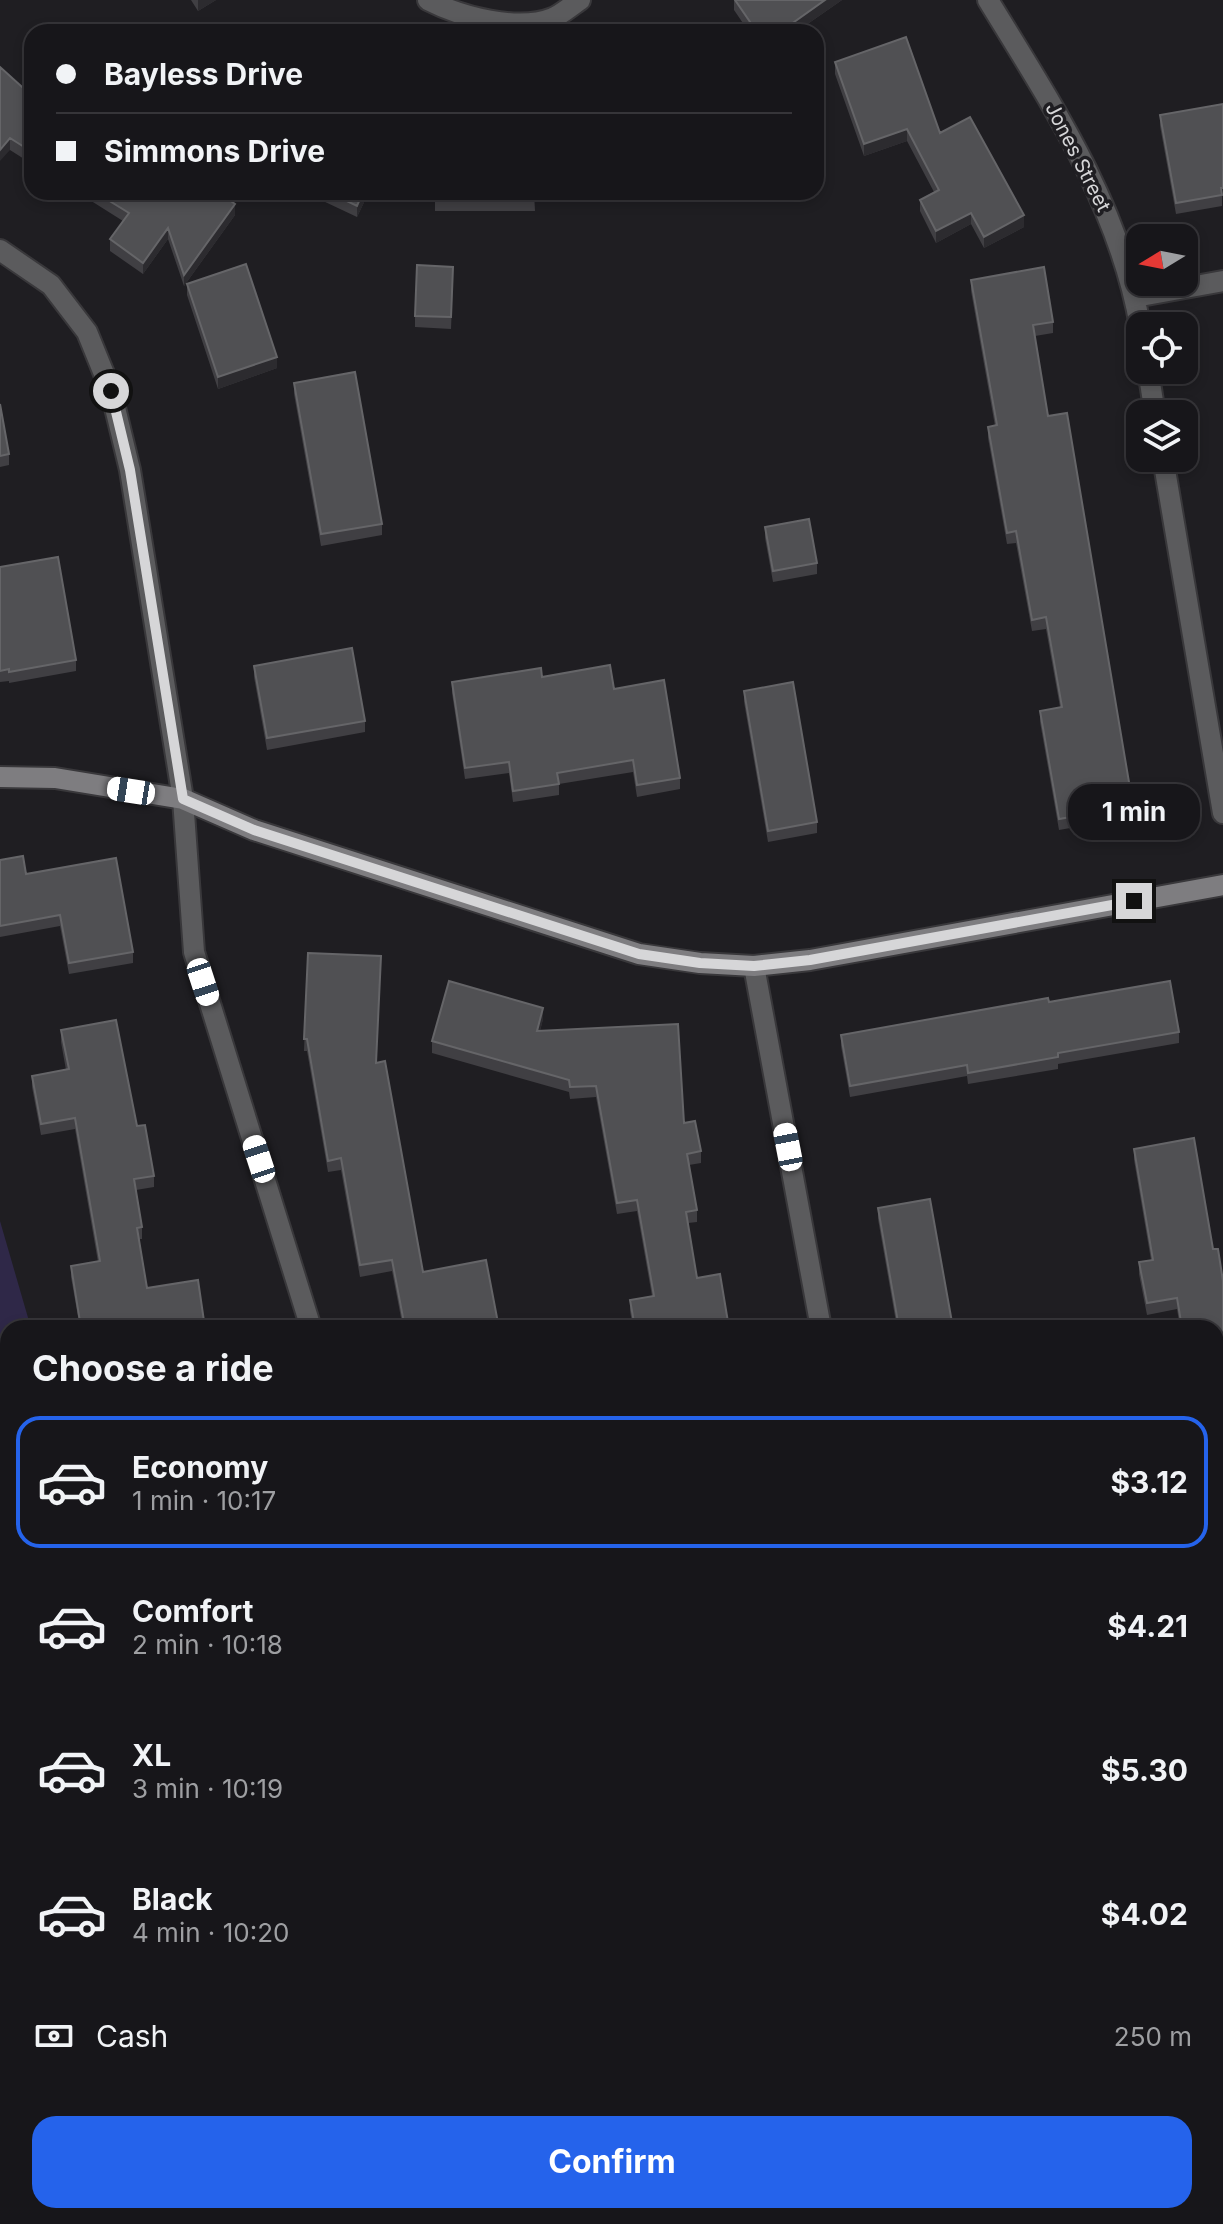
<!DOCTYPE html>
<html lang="en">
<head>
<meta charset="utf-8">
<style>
	body { margin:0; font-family:Inter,sans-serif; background:#201f23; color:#f1f3f6; height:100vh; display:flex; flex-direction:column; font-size:30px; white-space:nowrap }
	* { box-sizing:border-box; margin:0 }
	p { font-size:26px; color:#9e9fa2 }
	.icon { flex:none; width:44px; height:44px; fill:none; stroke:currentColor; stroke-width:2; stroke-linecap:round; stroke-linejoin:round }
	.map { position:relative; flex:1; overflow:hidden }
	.side { position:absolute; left:0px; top:1320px; width:1224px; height:904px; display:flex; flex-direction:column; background:#17161a; border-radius:24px 24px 0 0; box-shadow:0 4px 12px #0003,0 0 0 2px #363539 }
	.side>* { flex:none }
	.guide { position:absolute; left:24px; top:24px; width:800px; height:176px; border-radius:24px; box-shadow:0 4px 12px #0003,0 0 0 2px #363539; display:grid; align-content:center; height:176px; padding:0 32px; background:#17161a }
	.needle { width:52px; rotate:260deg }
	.controls { position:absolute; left:1126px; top:224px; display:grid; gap:16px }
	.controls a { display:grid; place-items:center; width:72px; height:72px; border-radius:16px; background:#17161a; box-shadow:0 4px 12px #0003,0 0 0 2px #363539; font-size:40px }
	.end { position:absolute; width:36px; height:36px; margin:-18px; border:10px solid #d6d6d8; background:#111; box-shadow:0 0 0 4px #111 }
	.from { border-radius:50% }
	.bubble { position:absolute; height:56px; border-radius:24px; background:#17161a; box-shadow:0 4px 12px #0003,0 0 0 2px #363539; font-size:26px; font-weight:700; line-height:56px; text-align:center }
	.car { position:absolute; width:24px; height:48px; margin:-24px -12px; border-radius:10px; box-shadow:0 0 6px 2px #0007; background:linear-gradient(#fff 24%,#345 0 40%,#fff 0 76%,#345 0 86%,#fff 0) }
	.guide b { display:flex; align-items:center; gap:28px; height:76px; font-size:30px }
	.guide b+b { border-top:2px solid #363539 }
	.guide i { width:20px; height:20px; background:#f1f3f6 }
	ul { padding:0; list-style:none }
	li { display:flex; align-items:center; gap:24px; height:132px; margin:0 16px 12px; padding:0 16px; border:4px solid transparent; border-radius:24px }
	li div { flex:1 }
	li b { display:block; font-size:30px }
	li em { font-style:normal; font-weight:700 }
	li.selected { border-color:#2563eb }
	li>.icon { width:72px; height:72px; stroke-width:1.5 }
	h2 { padding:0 32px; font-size:36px; line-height:96px }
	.pay { display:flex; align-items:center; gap:20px; height:88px; padding:0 32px; font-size:30px }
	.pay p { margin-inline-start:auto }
	.action { display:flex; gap:16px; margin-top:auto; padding:16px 32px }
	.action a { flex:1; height:92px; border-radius:24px; background:#2563eb; color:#fff; font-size:32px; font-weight:700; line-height:92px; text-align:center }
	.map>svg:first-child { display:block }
</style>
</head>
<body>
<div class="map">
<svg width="1223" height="2224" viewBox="0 0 1223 2224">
	<rect width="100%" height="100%" fill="#1f1e22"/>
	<!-- green -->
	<path fill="#2f2848" d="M 0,1221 L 31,1328 L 8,1328 L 8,2091 L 0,2092 Z"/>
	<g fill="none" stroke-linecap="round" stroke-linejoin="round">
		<!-- street casing -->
		<g stroke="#39383b" stroke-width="24">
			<path id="street" d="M 428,0 C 461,17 518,32 553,18 C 562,14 571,6 580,0
				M 988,0 C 1051,103 1119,205 1140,326
				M 0,250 L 51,285 L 87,332 L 111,391 L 130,470 L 183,799 L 194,952 L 311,1328
				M 1135,297 L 1223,281
				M 1148,370 L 1155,414
				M 1163,458 L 1223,813
				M 754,966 L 821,1328
				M 1164,2216 L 1223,2224"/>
		</g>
		<!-- secondary casing -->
		<g stroke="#39383b" stroke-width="24">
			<path id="secondary" d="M 0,777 L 55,778 L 183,799 L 254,830 L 639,954 L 700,963 L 754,966 L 810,960 L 1223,885"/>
		</g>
		<!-- street -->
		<use href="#street" stroke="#5b5b5d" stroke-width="20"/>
		<!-- secondary -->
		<use href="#secondary" stroke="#7e7d80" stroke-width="20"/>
	</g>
	<!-- wall -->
	<path fill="#403f43" d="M 191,0 L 216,0 L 198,11 Z
		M 734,0 L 842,0 L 796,32 L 749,32 L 734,10 Z
		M 835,62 L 940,133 L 1024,227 L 984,248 L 971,224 L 936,243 L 920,211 L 920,200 L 934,192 L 907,141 L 864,156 L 835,74 Z
		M 0,67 L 32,96 L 32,164 L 10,150 Z
		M 1223,104 L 1222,206 L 1176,214 L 1160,126 L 1160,115 Z
		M 77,192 L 218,192 L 235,215 L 184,286 L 168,239 L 143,274 L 110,251 L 110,239 L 123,221 Z
		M 304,192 L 369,192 L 357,217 Z
		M 435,192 L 534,192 L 535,211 L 435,211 Z
		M 453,278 L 451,329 L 415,327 L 415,316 Z
		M 971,280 L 1053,322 L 1053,333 L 1035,336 L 1048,416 L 1133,806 L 1133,817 L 1059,830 L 1040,722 L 1040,711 L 1060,707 L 1046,629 L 1032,631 L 1016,543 L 1007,544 L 988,438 L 988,427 L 995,426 L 971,291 Z
		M 187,284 L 277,368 L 218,389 L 187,295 Z
		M 294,383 L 382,524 L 382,535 L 321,546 L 294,394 Z
		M 0,404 L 9,454 L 9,465 L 0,467 Z
		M 765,527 L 817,563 L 817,574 L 773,582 L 765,538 Z
		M 0,567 L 76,660 L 76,671 L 9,683 L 9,681 L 0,682 Z
		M 254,666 L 365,721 L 365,732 L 267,750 L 254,677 Z
		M 542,677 L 614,689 L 680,778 L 680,789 L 637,797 L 633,772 L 559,784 L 559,795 L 513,802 L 509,773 L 465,779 L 452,693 L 452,682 Z
		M 744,691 L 817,822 L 817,833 L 768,842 L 744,702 Z
		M 0,860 L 26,874 L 133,952 L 133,963 L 69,974 L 60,926 L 0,937 Z
		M 308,953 L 377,1063 L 423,1272 L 499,1328 L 403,1328 L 392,1271 L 360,1277 L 341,1170 L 328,1172 L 307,1051 L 304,1051 Z
		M 1049,1002 L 1179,1032 L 1179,1043 L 1058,1064 L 1058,1069 L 968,1084 L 967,1076 L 850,1097 L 841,1046 L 841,1035 Z
		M 543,1019 L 540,1031 L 684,1123 L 701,1151 L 701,1163 L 689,1165 L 697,1210 L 697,1222 L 688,1223 L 697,1278 L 729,1328 L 633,1328 L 630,1311 L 630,1300 L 652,1296 L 637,1211 L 617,1214 L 596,1097 L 570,1099 L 569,1092 L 432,1053 L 432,1041 Z
		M 61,1030 L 137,1126 L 154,1176 L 154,1187 L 136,1190 L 142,1227 L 142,1239 L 139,1239 L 147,1288 L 205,1328 L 80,1328 L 71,1277 L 71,1266 L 98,1262 L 75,1129 L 41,1135 L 32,1087 L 32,1076 L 66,1070 L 61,1042 Z
		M 1134,1149 L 1213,1249 L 1223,1281 L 1223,1705 L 1216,1665 L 1216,1328 L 1180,1328 L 1177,1309 L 1147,1315 L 1139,1274 L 1139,1262 L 1151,1260 L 1134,1160 Z
		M 878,1208 L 953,1328 L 897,1328 L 878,1219 Z
		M 1223,1708 L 1223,1795 L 1222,1795 L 1216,1765 L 1216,1709 Z"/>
	<!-- shaded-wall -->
	<path fill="#2c2b2f" d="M 198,0 L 216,0 L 198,11 Z
		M 825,0 L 842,0 L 796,32 L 780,32 Z
		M 907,129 L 907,141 L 864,156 L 864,144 Z
		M 10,138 L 10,150 L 0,161 L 0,150 Z
		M 363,192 L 369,192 L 357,217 L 357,206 Z
		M 235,204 L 235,215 L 184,286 L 184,275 Z
		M 971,213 L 971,224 L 936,243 L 936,231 Z
		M 1024,215 L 1024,227 L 984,248 L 984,237 Z
		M 168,228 L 168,239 L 143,274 L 143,263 Z
		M 277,357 L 277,368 L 218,389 L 218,377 Z
		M 543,1008 L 543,1019 L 537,1042 L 537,1031 Z"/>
	<!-- building -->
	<path fill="#505053" stroke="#656568" stroke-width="2" d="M 735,0 L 825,0 L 780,32 L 757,32 Z
		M 906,37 L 940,133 L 970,117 L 1024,215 L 984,237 L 971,213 L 936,231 L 920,200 L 939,190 L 907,129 L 864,144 L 835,62 Z
		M 0,67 L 32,96 L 32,152 L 10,138 L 0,150 Z
		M 1223,104 L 1223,188 L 1221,188 L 1222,195 L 1176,203 L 1160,115 Z
		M 95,192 L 218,192 L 235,204 L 184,275 L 168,228 L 143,263 L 110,239 L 129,213 Z
		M 328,192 L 363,192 L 357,206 Z
		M 435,192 L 534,192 L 535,199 L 435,199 Z
		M 246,264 L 277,357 L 218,377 L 187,284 Z
		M 417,265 L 453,267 L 451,317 L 415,316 Z
		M 1044,267 L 1053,322 L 1033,325 L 1048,416 L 1067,413 L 1133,806 L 1059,819 L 1040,711 L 1062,707 L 1046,617 L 1032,620 L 1016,531 L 1007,533 L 988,427 L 997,425 L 971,280 Z
		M 355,372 L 382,524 L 321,534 L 294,383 Z
		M 0,404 L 9,454 L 0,456 Z
		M 809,519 L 817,563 L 773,571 L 765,527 Z
		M 58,557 L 76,660 L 9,672 L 9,669 L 0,671 L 0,567 Z
		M 352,648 L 365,721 L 267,738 L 254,666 Z
		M 610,665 L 614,689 L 664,680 L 680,778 L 637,785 L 633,760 L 557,773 L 559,784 L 513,791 L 509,762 L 465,768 L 452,682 L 541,668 L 542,677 Z
		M 793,682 L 817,822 L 768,831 L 744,691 Z
		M 23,856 L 26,874 L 116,858 L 133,952 L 69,963 L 60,915 L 0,926 L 0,860 Z
		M 308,953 L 381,956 L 376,1063 L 385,1061 L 423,1272 L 486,1260 L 499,1328 L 405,1328 L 392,1260 L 360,1265 L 341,1158 L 328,1161 L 307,1039 L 304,1039 Z
		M 449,981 L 543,1008 L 537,1031 L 678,1024 L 684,1123 L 695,1121 L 701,1151 L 687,1154 L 697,1210 L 686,1212 L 697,1278 L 720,1274 L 729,1328 L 668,1328 L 667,1325 L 648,1328 L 635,1328 L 630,1300 L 654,1296 L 637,1200 L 617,1203 L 596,1086 L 570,1087 L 569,1080 L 432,1041 Z
		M 1170,981 L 1179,1032 L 1058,1053 L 1058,1057 L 968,1073 L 967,1065 L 850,1086 L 841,1035 L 1048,998 L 1049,1002 Z
		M 116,1020 L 137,1126 L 145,1125 L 154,1176 L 134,1179 L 142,1227 L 137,1228 L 147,1288 L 198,1280 L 205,1328 L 81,1328 L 71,1266 L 100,1261 L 75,1118 L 41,1124 L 32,1076 L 69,1069 L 61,1030 Z
		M 1194,1138 L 1213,1249 L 1218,1249 L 1223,1281 L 1223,1694 L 1216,1654 L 1216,1328 L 1182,1328 L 1177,1298 L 1147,1303 L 1139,1262 L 1153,1260 L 1134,1149 Z
		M 930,1199 L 953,1328 L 899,1328 L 878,1208 Z
		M 1223,1708 L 1223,1784 L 1222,1784 L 1216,1754 L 1216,1709 Z
		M 416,2216 L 623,2216 L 622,2222 L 669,2224 L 415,2224 Z"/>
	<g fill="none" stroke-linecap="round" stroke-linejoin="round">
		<!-- route -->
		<path stroke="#d6d6d8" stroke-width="10" d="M 111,391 L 130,470 L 183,799 L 254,830 L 639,954 L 700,963 L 754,966 L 810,960 L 1134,901"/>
	</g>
	<g text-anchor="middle" stroke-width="7" stroke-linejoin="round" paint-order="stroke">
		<!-- street labels -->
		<g font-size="20" fill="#d6d6d8" stroke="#1f1e22">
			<text transform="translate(1078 157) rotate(63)" y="7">Jones Street</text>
		</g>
	</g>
</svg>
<div class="controls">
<a><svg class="needle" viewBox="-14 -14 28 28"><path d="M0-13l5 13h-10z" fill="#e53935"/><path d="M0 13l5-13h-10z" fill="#9e9fa2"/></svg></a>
<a><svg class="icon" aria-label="locate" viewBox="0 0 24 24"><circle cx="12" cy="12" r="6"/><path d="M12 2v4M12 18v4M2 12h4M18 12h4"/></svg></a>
<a><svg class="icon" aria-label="layers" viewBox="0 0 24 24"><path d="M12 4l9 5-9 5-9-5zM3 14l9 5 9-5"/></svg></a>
</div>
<i class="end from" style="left:111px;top:391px"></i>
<i class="end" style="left:1134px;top:901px"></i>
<div class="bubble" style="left:1068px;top:784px;width:132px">1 min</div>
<i class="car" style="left:131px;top:791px;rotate:279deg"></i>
<i class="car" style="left:203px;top:982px;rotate:162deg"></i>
<i class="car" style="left:788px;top:1147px;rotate:349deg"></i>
<i class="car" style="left:259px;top:1159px;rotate:342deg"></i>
<div class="guide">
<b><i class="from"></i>Bayless Drive</b>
<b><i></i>Simmons Drive</b>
</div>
<section class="side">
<h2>Choose a ride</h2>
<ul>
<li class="selected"><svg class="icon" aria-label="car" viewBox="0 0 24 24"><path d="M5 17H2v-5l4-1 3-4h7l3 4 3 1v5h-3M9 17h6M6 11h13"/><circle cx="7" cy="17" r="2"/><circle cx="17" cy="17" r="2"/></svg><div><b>Economy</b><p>1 min · 10:17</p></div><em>$3.12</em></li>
<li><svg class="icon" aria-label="car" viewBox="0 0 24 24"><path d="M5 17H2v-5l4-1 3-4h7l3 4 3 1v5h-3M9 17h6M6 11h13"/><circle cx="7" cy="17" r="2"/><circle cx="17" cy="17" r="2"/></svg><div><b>Comfort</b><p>2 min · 10:18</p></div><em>$4.21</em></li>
<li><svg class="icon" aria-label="car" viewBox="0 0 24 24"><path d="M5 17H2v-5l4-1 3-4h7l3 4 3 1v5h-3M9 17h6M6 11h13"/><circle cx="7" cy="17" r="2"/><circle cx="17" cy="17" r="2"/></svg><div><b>XL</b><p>3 min · 10:19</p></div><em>$5.30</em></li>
<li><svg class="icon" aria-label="car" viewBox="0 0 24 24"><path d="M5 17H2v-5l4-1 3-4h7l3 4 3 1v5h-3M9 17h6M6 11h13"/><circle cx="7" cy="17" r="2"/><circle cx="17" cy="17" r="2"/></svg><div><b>Black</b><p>4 min · 10:20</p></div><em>$4.02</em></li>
</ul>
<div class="pay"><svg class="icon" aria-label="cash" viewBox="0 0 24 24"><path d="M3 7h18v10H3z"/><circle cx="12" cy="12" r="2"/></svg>Cash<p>250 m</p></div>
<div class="action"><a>Confirm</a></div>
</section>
</div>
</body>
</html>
